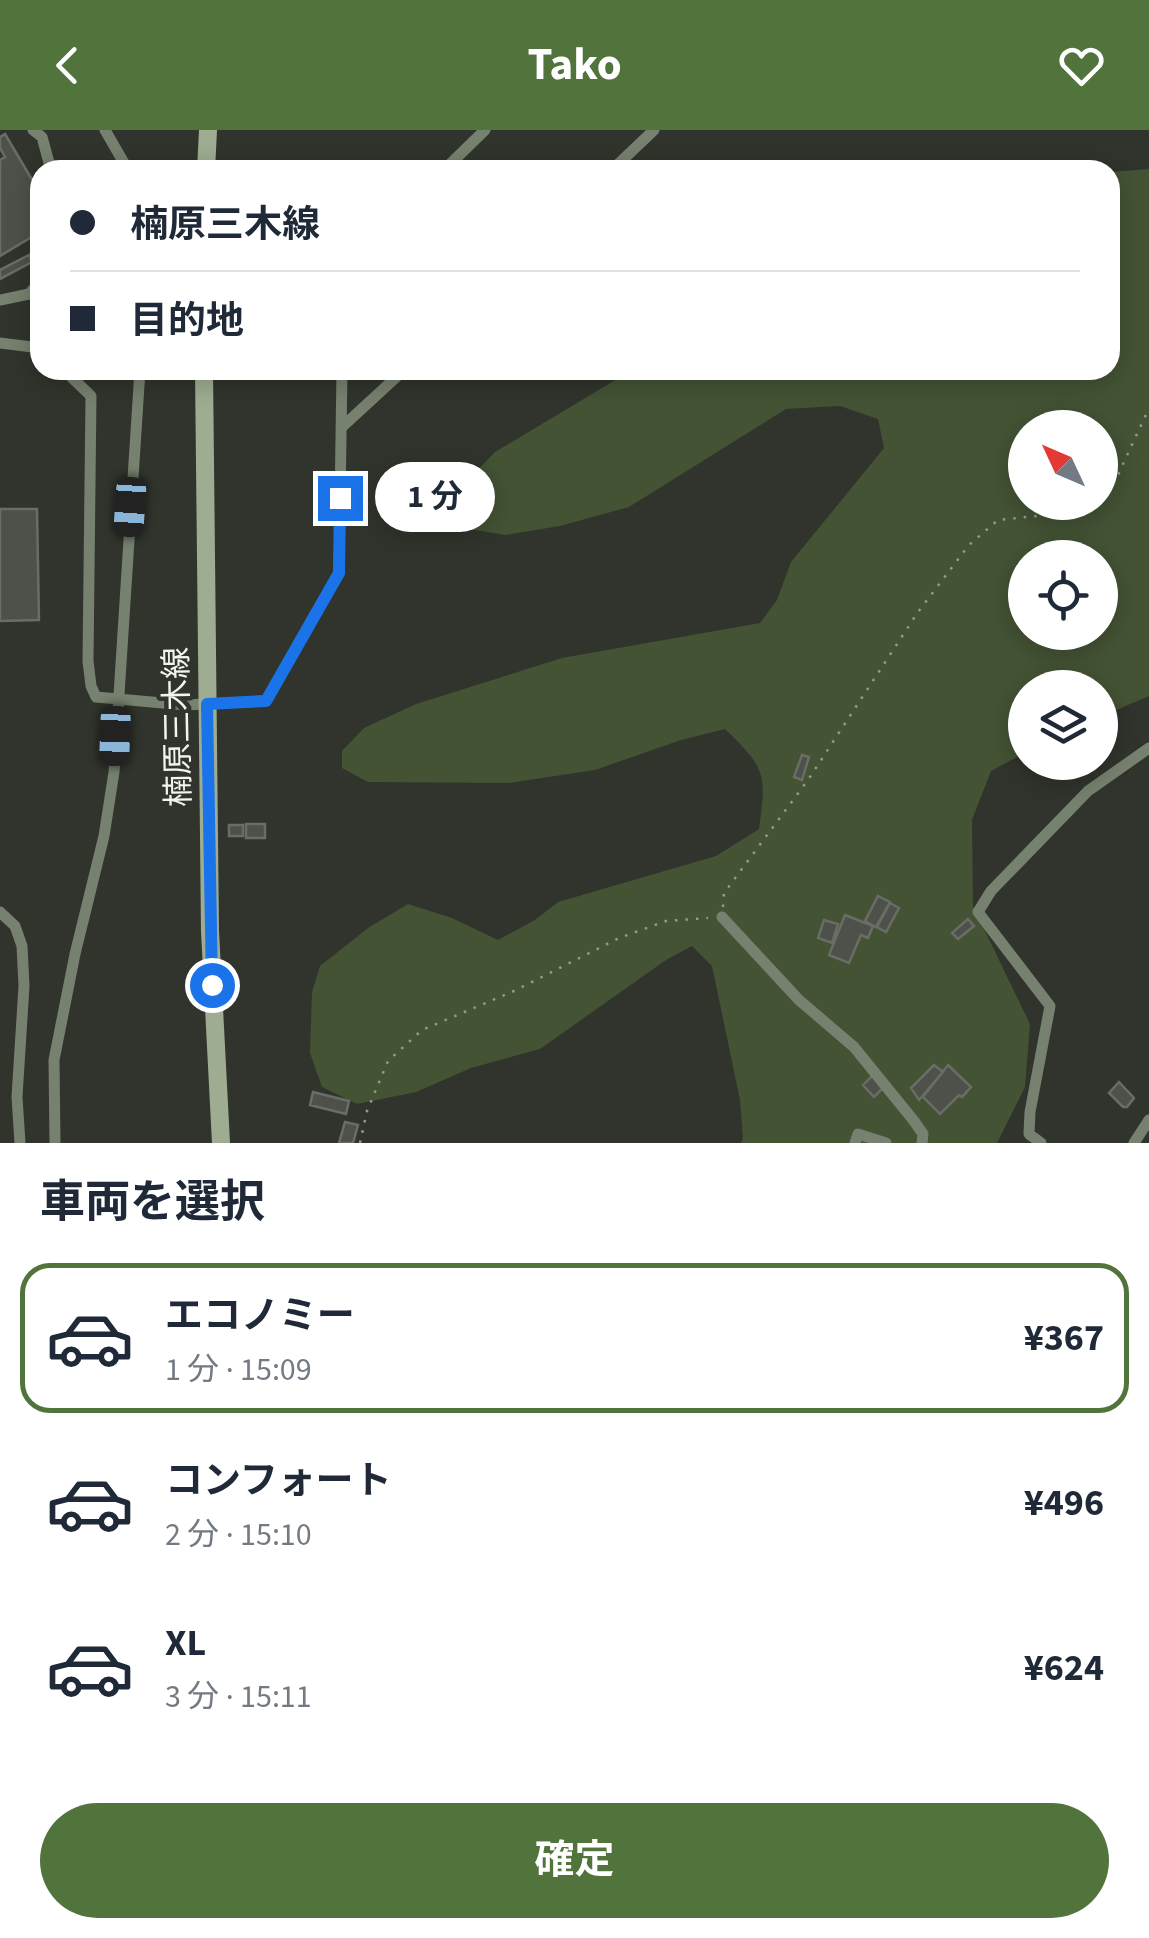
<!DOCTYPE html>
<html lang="ja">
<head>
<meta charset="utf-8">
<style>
	body { margin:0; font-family:"Source Sans 3","Noto Sans JP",sans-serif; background:#f6f6f7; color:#1f2937; height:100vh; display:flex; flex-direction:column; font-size:38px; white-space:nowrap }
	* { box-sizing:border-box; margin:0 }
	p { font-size:32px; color:#747a83 }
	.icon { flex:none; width:55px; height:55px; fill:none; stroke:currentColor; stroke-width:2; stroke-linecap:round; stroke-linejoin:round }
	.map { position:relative; height:1013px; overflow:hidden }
	.side { display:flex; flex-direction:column; background:#fff; flex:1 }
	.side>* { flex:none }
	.hud { position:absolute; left:30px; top:30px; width:1090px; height:220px; border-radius:30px; box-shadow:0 5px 25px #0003; display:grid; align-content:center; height:220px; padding:0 40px; background:#fff }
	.needle { width:65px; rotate:314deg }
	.controls { position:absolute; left:1008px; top:280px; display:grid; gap:20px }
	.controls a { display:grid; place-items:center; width:110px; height:110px; border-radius:50%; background:#fff; box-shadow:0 5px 25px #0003; font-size:50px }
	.end { position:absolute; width:45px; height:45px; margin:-22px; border:12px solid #1a73e8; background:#fff; box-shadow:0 0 0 5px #fff }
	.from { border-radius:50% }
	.bubble { position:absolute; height:70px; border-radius:35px; background:#fff; box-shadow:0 5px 25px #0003; font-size:32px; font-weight:700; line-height:70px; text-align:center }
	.car { position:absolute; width:30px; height:60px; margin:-30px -15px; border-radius:12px; box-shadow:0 0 8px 2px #0007; background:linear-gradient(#222 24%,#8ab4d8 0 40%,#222 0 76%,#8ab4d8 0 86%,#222 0) }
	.hud b { display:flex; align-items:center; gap:35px; height:95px; font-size:38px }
	.hud b+b { border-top:2px solid #e0e1e3 }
	.hud i { width:25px; height:25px; background:#1f2937 }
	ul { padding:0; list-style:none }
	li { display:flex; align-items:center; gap:30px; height:150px; margin:0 20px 15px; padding:0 20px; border:5px solid transparent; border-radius:30px }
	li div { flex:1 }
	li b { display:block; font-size:38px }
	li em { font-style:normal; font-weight:700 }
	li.active { border-color:#51733c }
	li>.icon { width:90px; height:90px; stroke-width:1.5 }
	h2 { padding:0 40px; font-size:45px; line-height:120px }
	.action { display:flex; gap:20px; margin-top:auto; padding:20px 40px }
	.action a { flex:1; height:115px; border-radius:60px; background:#51733c; color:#fff; font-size:40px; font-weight:700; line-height:115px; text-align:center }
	header { display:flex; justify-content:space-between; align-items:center; height:130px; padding:0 40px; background:#51733c; color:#fff; font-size:45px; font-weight:700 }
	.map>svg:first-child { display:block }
</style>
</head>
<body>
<header><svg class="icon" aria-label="back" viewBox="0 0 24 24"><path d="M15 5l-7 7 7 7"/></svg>Tako<svg class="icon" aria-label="heart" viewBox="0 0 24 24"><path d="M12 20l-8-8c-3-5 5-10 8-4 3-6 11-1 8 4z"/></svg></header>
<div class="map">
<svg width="1149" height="1013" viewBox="0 0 1149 1013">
	<rect width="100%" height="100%" fill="#30342c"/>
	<!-- green -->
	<path fill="#435334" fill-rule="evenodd" d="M 1149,39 L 1149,566 L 1100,587 L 1100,558 L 1025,558 L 1025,623 L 991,641 L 972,690 L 973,776 L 1030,894 L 1025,957 L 997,1013 L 741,1013 L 743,1008 L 740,970 L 712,836 L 692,816 L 666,830 L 540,919 L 471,938 L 416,962 L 357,974 L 322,957 L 310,923 L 312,862 L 320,836 L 368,798 L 408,774 L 452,788 L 498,810 L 535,790 L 558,772 L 716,726 L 759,699 C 767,643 765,638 725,599 L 681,610 L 595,640 L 509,653 L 368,652 L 342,638 L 342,621 L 364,598 L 416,574 L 562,528 L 760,493 L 777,470 L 791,432 L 884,318 L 878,289 L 840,276 L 786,279 L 629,377 L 560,396 L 505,405 L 456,397 L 450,386 L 461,357 L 495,322 L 632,240 L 1110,240 L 1110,42 ZM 1025,298 L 1100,298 L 1100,372 L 1025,372 ZM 1025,428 L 1100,428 L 1100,502 L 1025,502 Z"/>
	<!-- building -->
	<path fill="#4d5149" stroke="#696d65" stroke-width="2.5" d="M 5,4 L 40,63 L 40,79 L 35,82 L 40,91 L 40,102 L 0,126 L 0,30 L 5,27 L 0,18 L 0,7 Z
		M 29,125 L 32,132 L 0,149 L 0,140 Z
		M 0,379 L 37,379 L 39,490 L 0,491 Z
		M 802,625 L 809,627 L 802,650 L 794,647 Z
		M 246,694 L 265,694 L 265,708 L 246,708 Z
		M 229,695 L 243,695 L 243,706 L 229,706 Z
		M 878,766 L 890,772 L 876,797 L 865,791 Z
		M 890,773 L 899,778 L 886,802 L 877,797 Z
		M 845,785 L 873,796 L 868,808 L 861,805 L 849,833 L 829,825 Z
		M 968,789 L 974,796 L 958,809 L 952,803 Z
		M 824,790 L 838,794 L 832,813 L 818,808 Z
		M 934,935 L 943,942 L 919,970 L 911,958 Z
		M 948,935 L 971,957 L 962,967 L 959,965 L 940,984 L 923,967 Z
		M 877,941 L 888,953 L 874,967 L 863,955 Z
		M 1119,952 L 1134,968 L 1127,977 L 1123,977 L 1109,963 Z
		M 313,962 L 349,971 L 346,984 L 310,975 Z
		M 345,992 L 358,995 L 353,1013 L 339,1013 Z"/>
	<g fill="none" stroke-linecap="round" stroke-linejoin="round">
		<!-- path -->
		<path stroke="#959992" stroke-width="2.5" stroke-dasharray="2.5 8" stroke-linecap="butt" d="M 1100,370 L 1118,345 L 1149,278
			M 723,777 L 724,763 L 808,650 L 918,482 L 969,415 L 998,390 L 1093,380 L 1098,372
			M 360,1013 L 367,981 L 388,931 L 422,900 L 514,861 L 619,808 L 666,791 L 708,788"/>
		<!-- street -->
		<path stroke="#77816f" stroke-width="11" d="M 33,0 L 42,7 L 51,40
			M 105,0 L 128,40
			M 444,40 L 485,0
			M 612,40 L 654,0
			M 0,170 L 29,164 L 40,152
			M 0,213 L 40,218
			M 64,240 L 91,266 L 88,531 L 91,556 L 96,567 L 185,575 L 266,571 L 339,443 L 342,240
			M 341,298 L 404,240
			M 0,782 L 15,796 L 22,816 L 24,856 L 17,967 L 20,1013
			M 722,787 L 799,870 L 854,917 L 914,991 L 923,1004 L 922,1013
			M 55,1013 L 54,930 L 75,824 L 104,706 L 114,642 L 140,240
			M 855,1013 L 858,1004 L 886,1013
			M 1041,1013 L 1029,1004 L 1030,982 L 1050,876 L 978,782 L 991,761 L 1088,661 L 1149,618
			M 1134,1013 L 1149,990"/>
		<!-- secondary -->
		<path stroke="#9ead91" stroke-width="18" d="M 206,40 L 208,0
			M 204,240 L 210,801 L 221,1013"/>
	</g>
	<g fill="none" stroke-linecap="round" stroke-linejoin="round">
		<!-- route -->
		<path stroke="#1a73e8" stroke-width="12" d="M 212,855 L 207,574 L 266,571 L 339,443 L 340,368"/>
	</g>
	<g text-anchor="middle" stroke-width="9" stroke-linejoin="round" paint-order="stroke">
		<!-- street labels -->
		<g font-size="32" fill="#f1f4ef" stroke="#30342c">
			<text transform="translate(177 597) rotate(-91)" y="11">楠原三木線</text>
		</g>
	</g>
</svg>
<div class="controls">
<a><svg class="needle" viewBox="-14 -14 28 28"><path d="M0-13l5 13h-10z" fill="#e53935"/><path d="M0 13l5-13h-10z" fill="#747a83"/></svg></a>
<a><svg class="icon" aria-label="locate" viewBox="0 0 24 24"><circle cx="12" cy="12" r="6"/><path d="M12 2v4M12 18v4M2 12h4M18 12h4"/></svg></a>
<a><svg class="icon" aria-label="layers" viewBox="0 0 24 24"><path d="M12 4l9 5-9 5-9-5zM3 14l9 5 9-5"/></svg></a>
</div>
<i class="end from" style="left:212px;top:855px"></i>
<i class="end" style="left:340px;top:368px"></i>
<div class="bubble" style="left:375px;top:332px;width:120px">1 分</div>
<i class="car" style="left:130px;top:377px;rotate:184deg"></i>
<i class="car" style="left:115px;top:606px;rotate:182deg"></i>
<div class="hud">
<b><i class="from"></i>楠原三木線</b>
<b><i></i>目的地</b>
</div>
</div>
<section class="side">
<h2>車両を選択</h2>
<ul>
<li class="active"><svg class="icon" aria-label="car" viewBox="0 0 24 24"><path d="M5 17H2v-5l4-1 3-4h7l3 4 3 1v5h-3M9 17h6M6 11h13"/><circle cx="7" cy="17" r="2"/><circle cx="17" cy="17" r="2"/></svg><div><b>エコノミー</b><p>1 分 · 15:09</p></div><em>¥367</em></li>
<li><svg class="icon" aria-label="car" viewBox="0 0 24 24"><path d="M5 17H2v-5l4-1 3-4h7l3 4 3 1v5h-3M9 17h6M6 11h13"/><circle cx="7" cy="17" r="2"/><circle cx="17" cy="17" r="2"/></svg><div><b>コンフォート</b><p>2 分 · 15:10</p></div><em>¥496</em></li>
<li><svg class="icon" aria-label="car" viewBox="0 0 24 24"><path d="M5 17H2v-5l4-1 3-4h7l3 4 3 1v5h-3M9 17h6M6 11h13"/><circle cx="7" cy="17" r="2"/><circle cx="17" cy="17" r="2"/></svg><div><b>XL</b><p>3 分 · 15:11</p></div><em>¥624</em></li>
</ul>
<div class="action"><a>確定</a></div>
</section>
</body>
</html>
